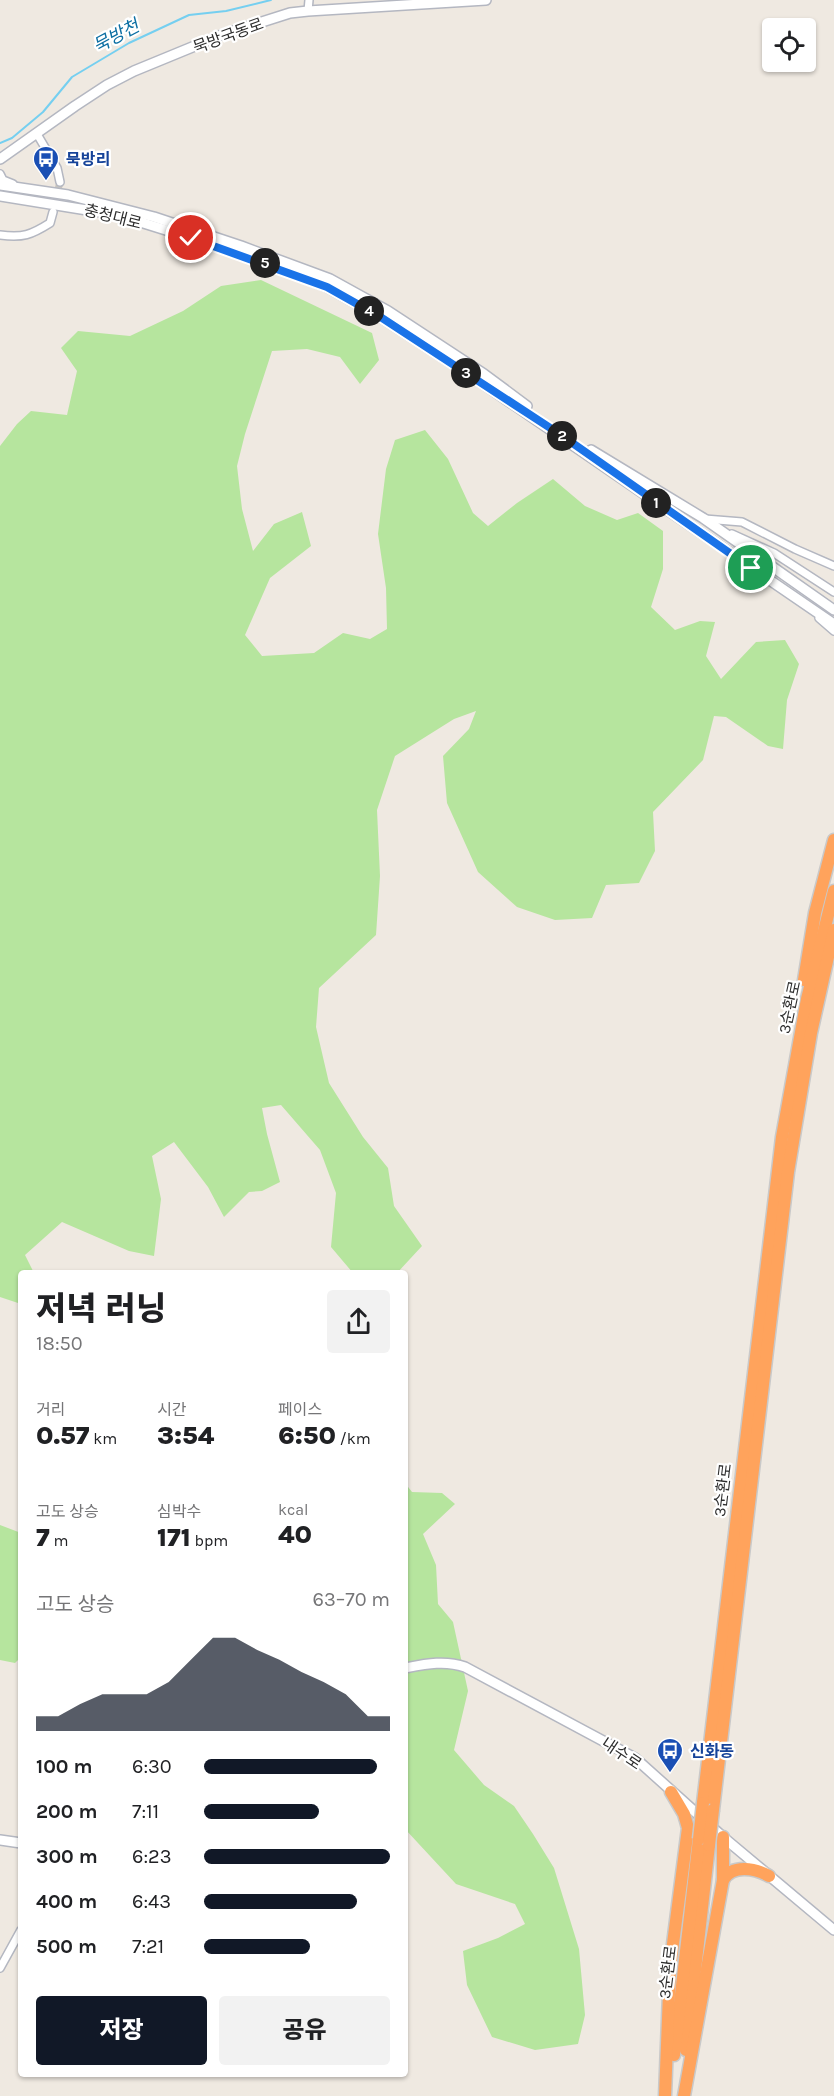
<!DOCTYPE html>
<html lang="ko">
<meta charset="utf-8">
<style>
body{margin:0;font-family:Karla,"Noto Sans KR",sans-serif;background:#f2f2f2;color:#202124;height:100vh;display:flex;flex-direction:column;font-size:22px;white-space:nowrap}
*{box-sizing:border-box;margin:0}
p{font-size:20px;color:#757577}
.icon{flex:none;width:33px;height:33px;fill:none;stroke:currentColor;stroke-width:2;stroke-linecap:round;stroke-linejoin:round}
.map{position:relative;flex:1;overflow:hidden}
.side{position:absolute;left:18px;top:1270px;width:390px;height:807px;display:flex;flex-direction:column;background:#fff;border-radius:6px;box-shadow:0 2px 4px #0004}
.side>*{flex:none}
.buttons{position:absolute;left:762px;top:18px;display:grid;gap:12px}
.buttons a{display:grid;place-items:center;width:54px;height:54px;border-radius:6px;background:#fff;box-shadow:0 2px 4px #0004;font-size:30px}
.pin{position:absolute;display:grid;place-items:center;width:51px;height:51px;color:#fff;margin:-26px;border:3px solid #fff;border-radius:50%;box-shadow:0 2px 6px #0007}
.km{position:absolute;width:30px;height:30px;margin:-15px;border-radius:50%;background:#222;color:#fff;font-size:16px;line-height:30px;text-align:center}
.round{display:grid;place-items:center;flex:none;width:63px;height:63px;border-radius:6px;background:#f2f2f2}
.headline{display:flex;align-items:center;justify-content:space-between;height:102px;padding:0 18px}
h1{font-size:33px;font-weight:800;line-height:45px}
.metrics{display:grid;grid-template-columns:repeat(3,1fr);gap:9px;height:102px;padding:6px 18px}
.metrics div{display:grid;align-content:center}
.metrics b{font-size:26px;font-weight:800}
.metrics small{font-size:16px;font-weight:400}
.metrics p{font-size:16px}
.chart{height:168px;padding:12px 18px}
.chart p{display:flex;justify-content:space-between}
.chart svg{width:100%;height:108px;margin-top:6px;fill:#111827;opacity:.7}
.cta{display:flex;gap:12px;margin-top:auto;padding:12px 18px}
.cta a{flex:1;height:69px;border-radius:6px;background:#111827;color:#fff;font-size:24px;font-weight:800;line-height:69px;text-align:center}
.cta a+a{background:#f2f2f2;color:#202124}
ul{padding:0 18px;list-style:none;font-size:20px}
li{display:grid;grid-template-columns:96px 72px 1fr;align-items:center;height:45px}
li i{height:15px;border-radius:8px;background:#111827}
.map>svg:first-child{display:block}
.green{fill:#b6e59e}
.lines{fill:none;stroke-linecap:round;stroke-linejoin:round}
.stream{stroke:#75cff0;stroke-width:2}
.street-tunnel{stroke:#c8c4bd;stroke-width:7;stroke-dasharray:7 3.5;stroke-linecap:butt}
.street-casing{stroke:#b4b7c1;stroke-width:10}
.secondary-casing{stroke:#b4b7c1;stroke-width:12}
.highway-casing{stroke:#c9c9c9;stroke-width:15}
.street{stroke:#fff;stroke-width:7}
.secondary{stroke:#fff;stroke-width:9}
.highway{stroke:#ffa35c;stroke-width:12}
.highway-bridge-casing{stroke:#c9c9c9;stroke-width:15;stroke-linecap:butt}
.highway-bridge{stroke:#ffa35c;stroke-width:12}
.route-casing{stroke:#fff;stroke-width:12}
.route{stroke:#1a73e8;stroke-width:8}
.labels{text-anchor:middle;stroke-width:4.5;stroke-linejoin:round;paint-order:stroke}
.street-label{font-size:16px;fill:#2e2e2e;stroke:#fff}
.transit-label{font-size:16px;font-weight:bold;fill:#164399;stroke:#fff;text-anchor:start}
.water-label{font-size:18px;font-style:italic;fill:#0d6fa3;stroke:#fff}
</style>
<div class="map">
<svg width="834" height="2096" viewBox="0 0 834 2096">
<rect width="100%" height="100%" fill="#efe9e1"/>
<g class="green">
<path d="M261,280L372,333L379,360L360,384L340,357L307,349L272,351L245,434L237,466L242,509L253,551L274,524L302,512L311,546L270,578L245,635L262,656L314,653L343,633L370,639L387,629L386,588L378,534L386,469L395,440L425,430L448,459L473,513L488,526L517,503L553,479L585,506L617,520L638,513L663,531V569L651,607L675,630L700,621L715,622L706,656L721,679L756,642L785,640L799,664L787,700L783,749L768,746L726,717L714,716L703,760L653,812L655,851L639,883L606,885L592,918L555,920L517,907L478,872L447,803L443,756L469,729L476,711L454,719L395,756L377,810L380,876L376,935L319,988L316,1027L329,1083L363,1137L388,1168L394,1206L422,1246L397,1273H353L331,1247L336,1193L320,1150L281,1105L262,1108L267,1134L280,1182L262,1191L249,1192L224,1217L208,1187L174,1142L152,1156L161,1199L154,1256L129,1251L62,1222L25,1255L34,1273L21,1274V1304L0,1297V446L17,424L31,411L67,415L77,371L61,348L78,331L130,336L183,311L221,286Z"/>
<path d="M405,1483L412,1492L442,1493L455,1504L423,1534L436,1565L438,1604L453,1622L468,1691L454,1750L484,1785L514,1806L533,1834L554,1868L579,1949L585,2015L578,2044L535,2050L492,2037L467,1985L463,1951L498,1938L525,1924L515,1904L456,1884L405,1829Z"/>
<path d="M0,1525L21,1533V1657L15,1663L0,1660Z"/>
</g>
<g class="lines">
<path class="stream" d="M0,143L12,138L43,112L72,77L129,43L189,15L226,11L271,0"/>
<path class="street-tunnel" d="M53,209L60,182"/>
<defs>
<g id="street">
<path d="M308,11L309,0"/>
<path d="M37,134L57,168L60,182"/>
<path d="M0,174L3,180L13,184"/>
<path d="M0,235C23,238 31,235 50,223L53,212"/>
<path d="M705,519L742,522L795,549L834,566"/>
<path d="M732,534L774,553L834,592"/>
<path d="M819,618L834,631"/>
<path d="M0,1968L21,1930"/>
</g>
<g id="secondary">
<path d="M0,159L75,106L107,85L134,71L224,34L290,13L308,11L486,0"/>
<path d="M0,185L68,195L154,217L241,246L330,279L388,311L484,374L527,406"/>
<path d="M0,196L118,215L236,252L327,287L382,318L479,381L834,624"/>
<path d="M591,450L703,518L834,610"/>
<path d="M405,1668C426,1664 445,1660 465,1667L635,1758L723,1837L834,1930"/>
<path d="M0,1840L21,1843"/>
</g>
<g id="highway">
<path d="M804,980L815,913L834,840"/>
<path d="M703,1803L782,1137L807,999L834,891"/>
<path d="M713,1810L788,1172L811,1033L834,930"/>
<path d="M723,1880C732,1864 755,1868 769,1876"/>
<path d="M686,2050L709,1845"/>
<path d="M674,2055L699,1839"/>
<path d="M665,2096L670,1967L688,1828L684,1814L671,1792"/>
<path d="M684,2096L723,1880V1837"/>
</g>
</defs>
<use href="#street" class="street-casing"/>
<use href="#secondary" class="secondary-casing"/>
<use href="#highway" class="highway-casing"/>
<use href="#street" class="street"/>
<use href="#secondary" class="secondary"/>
<use href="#highway" class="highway"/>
<defs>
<g id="highway-bridge">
<path d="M699,1839L703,1803"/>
<path d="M709,1845L713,1810"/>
</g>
</defs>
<use href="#highway-bridge" class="highway-bridge-casing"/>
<use href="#highway-bridge" class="highway-bridge"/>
</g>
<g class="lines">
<defs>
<path id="route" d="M191,238L327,287L382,318L561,435L751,568"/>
</defs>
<use href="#route" class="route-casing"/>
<use href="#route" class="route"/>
</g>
<defs>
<symbol id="bus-pin" viewBox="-11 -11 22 30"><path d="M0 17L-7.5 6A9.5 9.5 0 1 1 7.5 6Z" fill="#1a4fb4" stroke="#fff"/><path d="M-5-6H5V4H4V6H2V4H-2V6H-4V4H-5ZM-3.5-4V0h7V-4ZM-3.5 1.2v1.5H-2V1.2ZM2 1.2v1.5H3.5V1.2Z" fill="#fff"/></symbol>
</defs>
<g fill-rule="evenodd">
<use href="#bus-pin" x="31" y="144" width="30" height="40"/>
<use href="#bus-pin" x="655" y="1736" width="30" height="40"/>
</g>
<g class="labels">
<g class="street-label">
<text transform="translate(228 35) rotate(-20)" y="6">묵방국동로</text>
<text transform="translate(113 216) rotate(14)" y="6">충청대로</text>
<text transform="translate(789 1007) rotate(-78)" y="6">3순환로</text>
<text transform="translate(722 1490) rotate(-83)" y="6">3순환로</text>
<text transform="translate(622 1753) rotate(34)" y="6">내수로</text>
<text transform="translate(667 1972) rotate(-83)" y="6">3순환로</text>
</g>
<g class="transit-label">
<text x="66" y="165">묵방리</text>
<text x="690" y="1757">신화동</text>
</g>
<g class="water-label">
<text transform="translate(116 36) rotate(-28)" y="6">묵방천</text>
</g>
</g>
</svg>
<div class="buttons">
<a><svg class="icon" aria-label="locate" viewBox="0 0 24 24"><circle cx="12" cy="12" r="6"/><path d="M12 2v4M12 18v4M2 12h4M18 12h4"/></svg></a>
</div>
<div class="pin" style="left:751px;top:568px;background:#1e9e55"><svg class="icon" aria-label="arrive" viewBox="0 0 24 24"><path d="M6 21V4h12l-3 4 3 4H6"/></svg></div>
<div class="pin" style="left:191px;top:238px;background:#d93025"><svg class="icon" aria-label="check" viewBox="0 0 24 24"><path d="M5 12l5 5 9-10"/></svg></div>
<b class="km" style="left:656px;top:503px">1</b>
<b class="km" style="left:562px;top:436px">2</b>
<b class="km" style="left:466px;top:373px">3</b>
<b class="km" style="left:369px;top:311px">4</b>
<b class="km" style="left:265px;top:263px">5</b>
<section class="side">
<div class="headline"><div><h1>저녁 러닝</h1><p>18:50</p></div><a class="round"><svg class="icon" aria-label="share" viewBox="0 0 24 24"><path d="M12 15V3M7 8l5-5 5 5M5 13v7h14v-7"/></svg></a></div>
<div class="metrics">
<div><p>거리</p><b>0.57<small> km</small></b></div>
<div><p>시간</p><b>3:54</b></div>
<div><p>페이스</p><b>6:50<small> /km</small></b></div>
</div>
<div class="metrics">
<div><p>고도 상승</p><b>7<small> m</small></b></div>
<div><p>심박수</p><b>171<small> bpm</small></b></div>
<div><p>kcal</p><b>40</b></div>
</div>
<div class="chart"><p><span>고도 상승</span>63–70 m</p>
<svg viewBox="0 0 160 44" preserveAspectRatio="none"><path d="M0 44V38L10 38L20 33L30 29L40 29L50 29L60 24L70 15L80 6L90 6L100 11L110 15L120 20L130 24L140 29L150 38L160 38V44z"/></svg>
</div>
<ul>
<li><b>100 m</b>6:30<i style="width:93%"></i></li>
<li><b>200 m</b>7:11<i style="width:62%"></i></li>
<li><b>300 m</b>6:23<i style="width:100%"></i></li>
<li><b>400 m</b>6:43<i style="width:82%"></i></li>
<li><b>500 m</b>7:21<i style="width:57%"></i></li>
</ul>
<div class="cta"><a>저장</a><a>공유</a></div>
</section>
</div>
